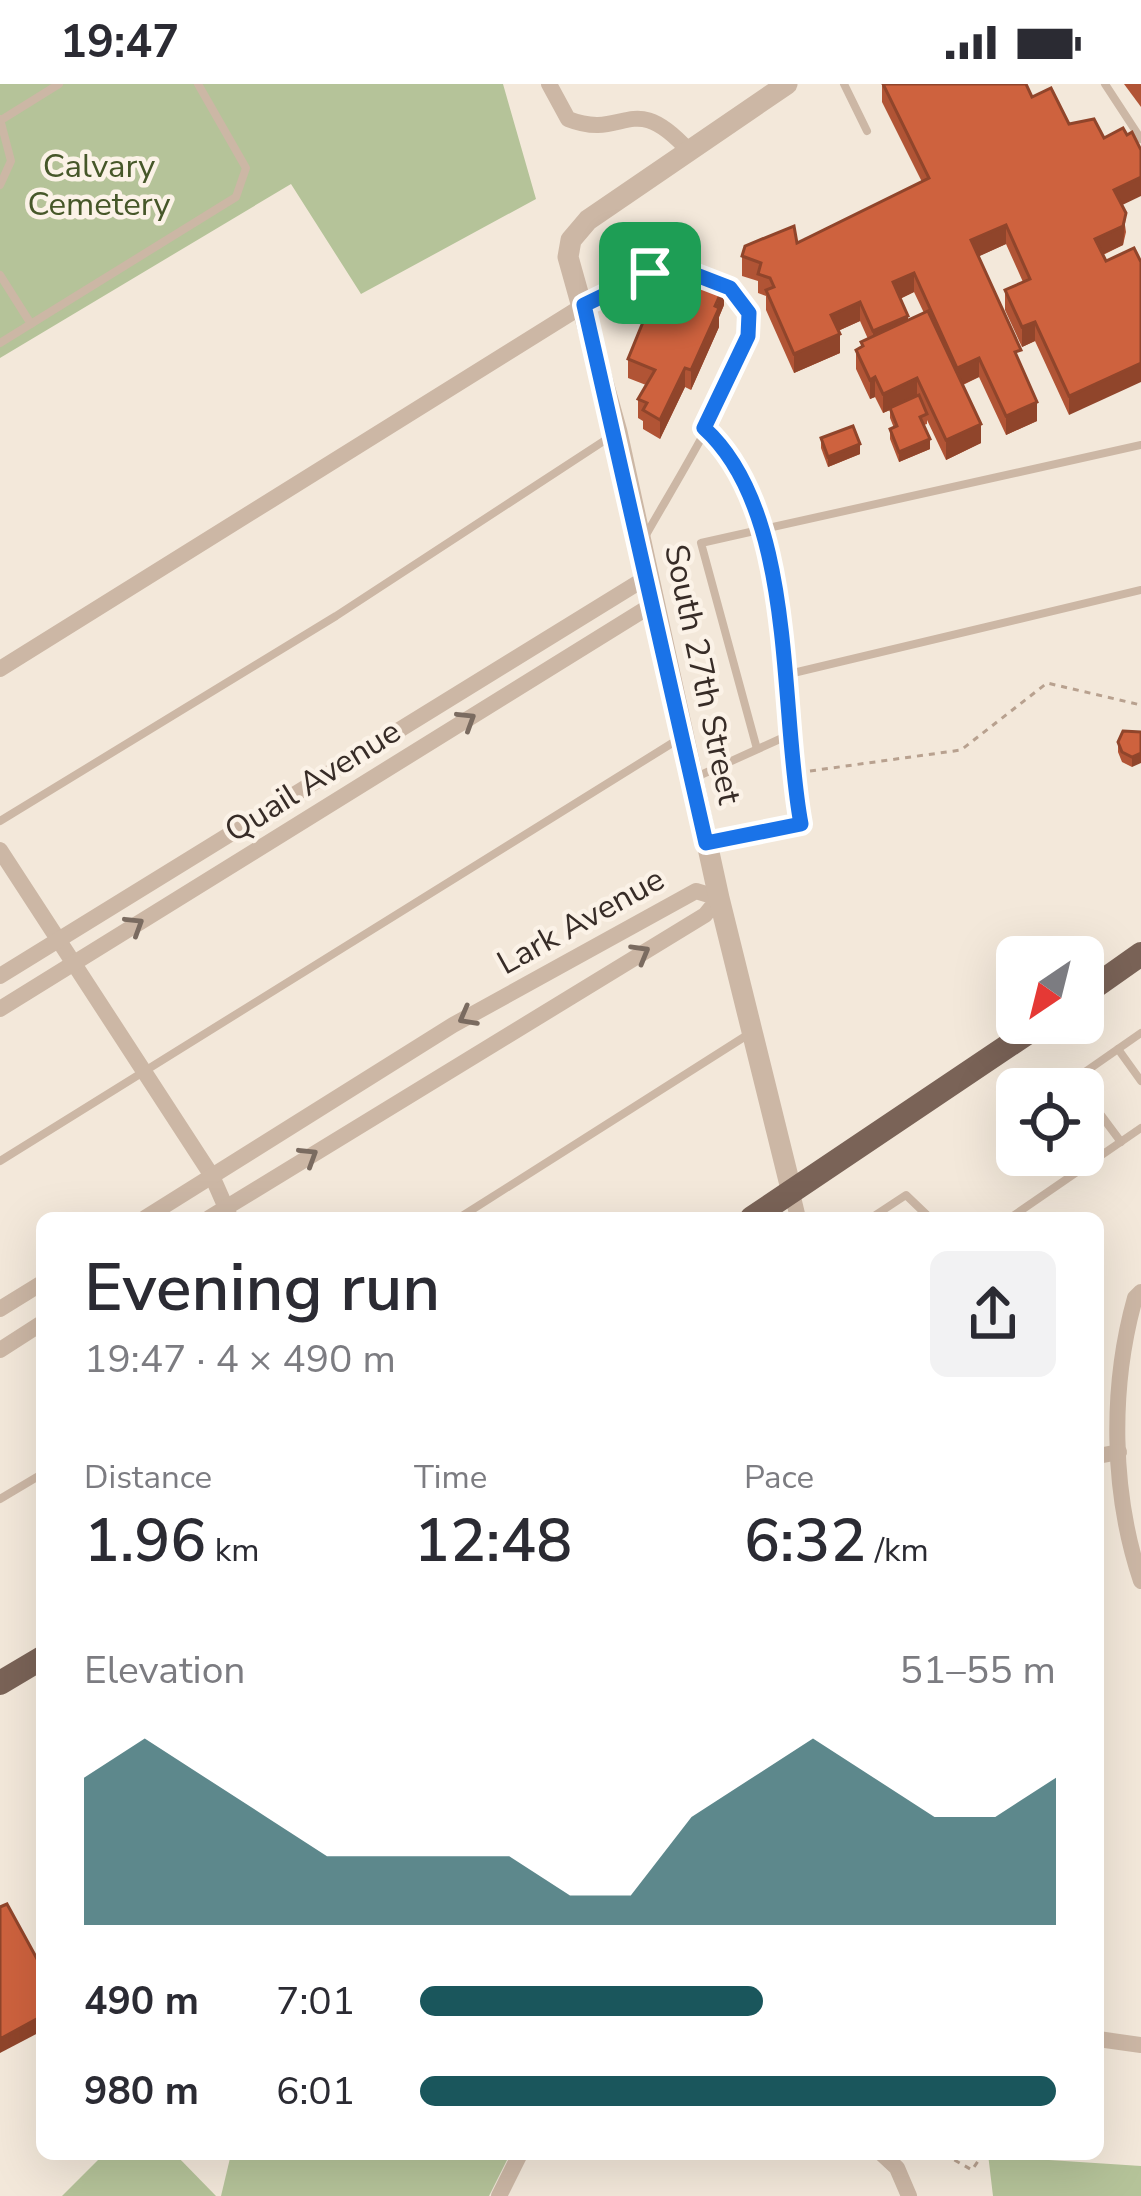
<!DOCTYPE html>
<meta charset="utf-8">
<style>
body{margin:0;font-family:"Nunito Sans",sans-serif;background:#f2f2f3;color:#2b2b33;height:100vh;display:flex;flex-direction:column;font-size:45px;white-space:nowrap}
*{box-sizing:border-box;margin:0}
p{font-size:39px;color:#7c7c81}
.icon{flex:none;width:66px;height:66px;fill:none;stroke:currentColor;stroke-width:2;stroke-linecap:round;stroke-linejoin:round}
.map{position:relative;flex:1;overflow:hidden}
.drawer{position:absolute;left:36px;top:1128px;width:1068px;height:948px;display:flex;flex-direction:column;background:#fff;border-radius:18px;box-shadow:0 12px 48px #0002}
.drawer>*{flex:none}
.needle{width:78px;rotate:215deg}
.controls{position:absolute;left:996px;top:852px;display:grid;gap:24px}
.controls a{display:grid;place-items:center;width:108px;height:108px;border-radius:18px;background:#fff;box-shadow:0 12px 48px #0002;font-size:60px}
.pin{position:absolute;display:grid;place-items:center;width:102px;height:102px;color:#fff;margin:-51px;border-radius:24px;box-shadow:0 6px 18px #0006}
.round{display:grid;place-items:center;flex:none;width:126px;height:126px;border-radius:18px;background:#f2f2f3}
.overview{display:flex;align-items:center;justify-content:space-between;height:204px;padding:0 48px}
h1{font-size:66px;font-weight:600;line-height:90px}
.figures{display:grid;grid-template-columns:repeat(3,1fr);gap:18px;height:204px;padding:12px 48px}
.figures div{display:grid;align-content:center}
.figures b{font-size:60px;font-weight:600}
.figures small{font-size:33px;font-weight:400}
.figures p{font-size:33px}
.chart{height:336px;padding:24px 48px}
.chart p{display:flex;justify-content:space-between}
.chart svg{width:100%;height:216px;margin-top:12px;fill:#1a565c;opacity:.7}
ul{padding:0 48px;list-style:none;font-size:39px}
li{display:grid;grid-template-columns:192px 144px 1fr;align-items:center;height:90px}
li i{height:30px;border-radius:15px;background:#1a565c}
.status{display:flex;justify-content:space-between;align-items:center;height:84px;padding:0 60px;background:#fff;direction:ltr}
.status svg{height:33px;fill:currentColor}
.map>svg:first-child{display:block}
.green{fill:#b5c399}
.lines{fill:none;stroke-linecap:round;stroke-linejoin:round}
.path{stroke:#b8a18f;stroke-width:3;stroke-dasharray:6 6;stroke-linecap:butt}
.service{stroke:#ccb7a5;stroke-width:8}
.minor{stroke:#ccb7a5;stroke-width:16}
.tertiary{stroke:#ccb7a5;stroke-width:21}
.primary{stroke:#7a6357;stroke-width:24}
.wall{fill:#b15435;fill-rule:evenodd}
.shaded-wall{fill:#90452b}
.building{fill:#ce623e;stroke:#90452b;stroke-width:3}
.oneway{stroke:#7a6b60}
.route-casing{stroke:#fff;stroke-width:24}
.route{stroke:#1a73e8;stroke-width:15}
.labels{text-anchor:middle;stroke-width:9;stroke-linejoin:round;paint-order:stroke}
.park-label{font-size:33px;fill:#465729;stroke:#fbf2e7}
.street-label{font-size:33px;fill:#372c27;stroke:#fbf2e7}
</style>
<div class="status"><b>19:47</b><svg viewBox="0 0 49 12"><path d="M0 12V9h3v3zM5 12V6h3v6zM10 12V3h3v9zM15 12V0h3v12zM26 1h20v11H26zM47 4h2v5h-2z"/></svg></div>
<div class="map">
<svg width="1141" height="2112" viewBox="0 0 1141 2112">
<rect width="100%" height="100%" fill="#f3e8da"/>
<g class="green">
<path d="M0,0H503L536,115L361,210L291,100L0,274Z"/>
<path d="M104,2070H175L216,2112H62Z"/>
<path d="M231,2070H510L489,2112H221Z"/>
<path d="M988,2070H1044L1049,2076L1141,2082V2112H993Z"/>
</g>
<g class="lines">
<g class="path">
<path d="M810,687L961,666L1047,599L1141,621"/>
<path d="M944,2070L972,2086L983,2070"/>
</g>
<g class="service">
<path d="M844,0L867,47"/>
<path d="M1105,0L1141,55"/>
<path d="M0,35L11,77L0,101"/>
<path d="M1,36L59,0"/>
<path d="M0,191L31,240"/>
<path d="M586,220C627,198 668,172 715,196C732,204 749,216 750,235C754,274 668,411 646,451"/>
<path d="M0,259L236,113L246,84L198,0"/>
<path d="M704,344C797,430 779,623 801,740L708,759"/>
<path d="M789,590L1141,506"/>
<path d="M757,665L701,459L1141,361"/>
<path d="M694,694L791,650"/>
<path d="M0,737L336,532L613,351"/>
<path d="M1118,965L1141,949"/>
<path d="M1082,1005L1085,988L1118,965L1141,997"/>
<path d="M1083,1007L1121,1058"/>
<path d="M0,1077L682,653"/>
<path d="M459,1134L752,948"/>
<path d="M871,1134L906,1111L930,1134"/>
<path d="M1010,1134L1141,1044"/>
<path d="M0,1415L42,1390"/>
</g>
<g class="minor">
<path d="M549,0L568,35C626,58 631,3 689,67"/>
<path d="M0,585L584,221"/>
<path d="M0,766L212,1092L230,1133"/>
<path d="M0,892L649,492"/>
<path d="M0,925L655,519"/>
<path d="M792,1109L798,1134"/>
<path d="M145,1134L453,941L696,807L719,814L705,831L209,1134"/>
<path d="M1141,1208L1135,1214C1110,1303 1111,1408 1141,1497"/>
<path d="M0,1225L42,1199"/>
<path d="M0,1266L42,1239"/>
<path d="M1098,1372L1119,1368"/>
<path d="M1098,1955L1141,1961"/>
<path d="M882,2070L897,2084L909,2112"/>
<path d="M499,2112L520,2070"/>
</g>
<path class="tertiary" d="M787,0L588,136L571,156L568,173L617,348L719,814L792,1109"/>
<g class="primary">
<path d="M1083,911L1141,870"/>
<path d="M752,1134L1042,939"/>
<path d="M0,1599L42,1574"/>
</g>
</g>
<g class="wall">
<path d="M882,0L1032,13L1069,40L1122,121L1126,148L1123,161L1103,171L1069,331L1035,257L1022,263L1005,226V206L1023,198L1006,160L979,172L1021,282L1037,337L1006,351L979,293L963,301L981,359L946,376L927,336V340L924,341L930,365L899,378L890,355V345L894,344L890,334V326L883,329L875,313L870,315L856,285V266L861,263V258L868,255L860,237L838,247L840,269L794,289L766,226V212L758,209V197L742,192V172L797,159L922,98L882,18ZM914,208L924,229L908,236L900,215Z"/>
<path d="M1124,0H1141V23Z"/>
<path d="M724,221L719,233V243L691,306L685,303L660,355L643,345V337L638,334V315L646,301L628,294V275Z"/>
<path d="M821,354L860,370L828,383L821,364Z"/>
<path d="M1141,648L1132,683L1122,678L1118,668V658Z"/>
</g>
<g class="shaded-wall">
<path d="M1141,93V112L1114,125V106Z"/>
<path d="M1126,129L1123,161L1095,174V155Z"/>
<path d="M1006,141V160L971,176V156Z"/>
<path d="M914,189V208L893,218V198Z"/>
<path d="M724,202V221L719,233V243L691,306V286Z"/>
<path d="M860,218V237L831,250V231Z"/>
<path d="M908,232V251L873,266V247Z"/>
<path d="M1035,238V257L1022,263V243Z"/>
<path d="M840,250V269L794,289V270Z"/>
<path d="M979,274V293L957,303V284Z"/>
<path d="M1141,279V298L1069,331V312Z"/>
<path d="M685,284V303L660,355V336Z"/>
<path d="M875,293V313L870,315V296Z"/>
<path d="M917,294V314L883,329V310Z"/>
<path d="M1037,318V337L1006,351V332Z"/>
<path d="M981,340V359L946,376V356Z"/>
<path d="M930,355V365L899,378V368Z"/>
<path d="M860,360V370L828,383V373Z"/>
<path d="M1141,669V679L1132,683V673Z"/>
<path d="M42,1932V1947L0,1969V1955Z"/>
</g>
<g class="building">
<path d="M883,0H1026L1032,13L1051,4L1069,40L1094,35L1104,54L1123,44L1127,51L1132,48L1141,66V93L1114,106L1126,129L1123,142L1095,155L1106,177L1134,164L1141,178V279L1069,312L1035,238L1022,243L1005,206L1030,195L1006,141L971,156L1021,266L1015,268L1037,318L1006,332L979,274L957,284L914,189L893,198L908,232L873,247L860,218L831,231L840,250L794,270L766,206L774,203L770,194L758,190L761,179L742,172L745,162L794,142L797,159L929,94Z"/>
<path d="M663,189L693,203L699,190L724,202L715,222L719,224L691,286L685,284L660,336L643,326L647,319L638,315L655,286L628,275Z"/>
<path d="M928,227L981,340L946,356L917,294L883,310L875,293L870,296L856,266L863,262L861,258Z"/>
<path d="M919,311L927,330L920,333L930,355L899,368L890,345L897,342L890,324Z"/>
<path d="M853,342L860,360L828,373L821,354Z"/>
<path d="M1123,647L1141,648V669L1132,673L1122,668L1118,658Z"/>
<path d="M7,1820L42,1884V1908L39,1909L42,1914V1932L0,1955V1823Z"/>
</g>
<defs><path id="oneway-chevron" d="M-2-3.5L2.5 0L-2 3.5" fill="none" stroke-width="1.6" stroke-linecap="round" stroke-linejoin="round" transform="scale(3)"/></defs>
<g class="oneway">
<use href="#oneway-chevron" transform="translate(467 636) rotate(-32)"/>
<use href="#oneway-chevron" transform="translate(135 841) rotate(-32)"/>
<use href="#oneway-chevron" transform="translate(641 869) rotate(-30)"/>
<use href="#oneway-chevron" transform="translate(467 933) rotate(151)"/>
<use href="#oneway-chevron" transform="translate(309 1072) rotate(-32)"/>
</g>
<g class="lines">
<defs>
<path id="route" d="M686,187L730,204L749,229L748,252L704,344C797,428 779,623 801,740L706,759L584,221L650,189Z"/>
</defs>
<use href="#route" class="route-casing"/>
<use href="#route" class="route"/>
</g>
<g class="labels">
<g class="park-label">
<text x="99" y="93">Calvary<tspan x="99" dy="38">Cemetery</tspan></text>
</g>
<g class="street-label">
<text transform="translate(704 590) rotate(78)" y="12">South 27th Street</text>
<text transform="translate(312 696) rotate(-32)" y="12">Quail Avenue</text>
<text transform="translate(580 836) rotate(-29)" y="12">Lark Avenue</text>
</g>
</g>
</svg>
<div class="controls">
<a><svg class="needle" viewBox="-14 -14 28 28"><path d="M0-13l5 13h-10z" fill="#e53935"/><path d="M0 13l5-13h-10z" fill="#7c7c81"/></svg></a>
<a><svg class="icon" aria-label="locate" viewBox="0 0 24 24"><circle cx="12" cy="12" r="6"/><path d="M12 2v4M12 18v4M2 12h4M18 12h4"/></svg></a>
</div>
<div class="pin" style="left:650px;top:189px;background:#1e9e55"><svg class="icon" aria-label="arrive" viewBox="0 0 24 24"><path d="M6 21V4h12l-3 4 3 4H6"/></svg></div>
<section class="drawer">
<div class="overview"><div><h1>Evening run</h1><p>19:47 · 4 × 490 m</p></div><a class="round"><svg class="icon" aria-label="share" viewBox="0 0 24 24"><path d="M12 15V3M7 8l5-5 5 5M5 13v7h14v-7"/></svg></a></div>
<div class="figures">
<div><p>Distance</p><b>1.96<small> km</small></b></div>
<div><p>Time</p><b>12:48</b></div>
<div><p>Pace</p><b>6:32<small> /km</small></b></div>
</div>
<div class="chart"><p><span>Elevation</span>51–55 m</p>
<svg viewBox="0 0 160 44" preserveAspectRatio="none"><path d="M0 44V14L10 6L20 14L30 22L40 30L50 30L60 30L70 30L80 38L90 38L100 22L110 14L120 6L130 14L140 22L150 22L160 14V44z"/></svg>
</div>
<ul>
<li><b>490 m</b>7:01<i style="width:54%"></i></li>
<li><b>980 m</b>6:01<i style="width:100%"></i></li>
</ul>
</section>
</div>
